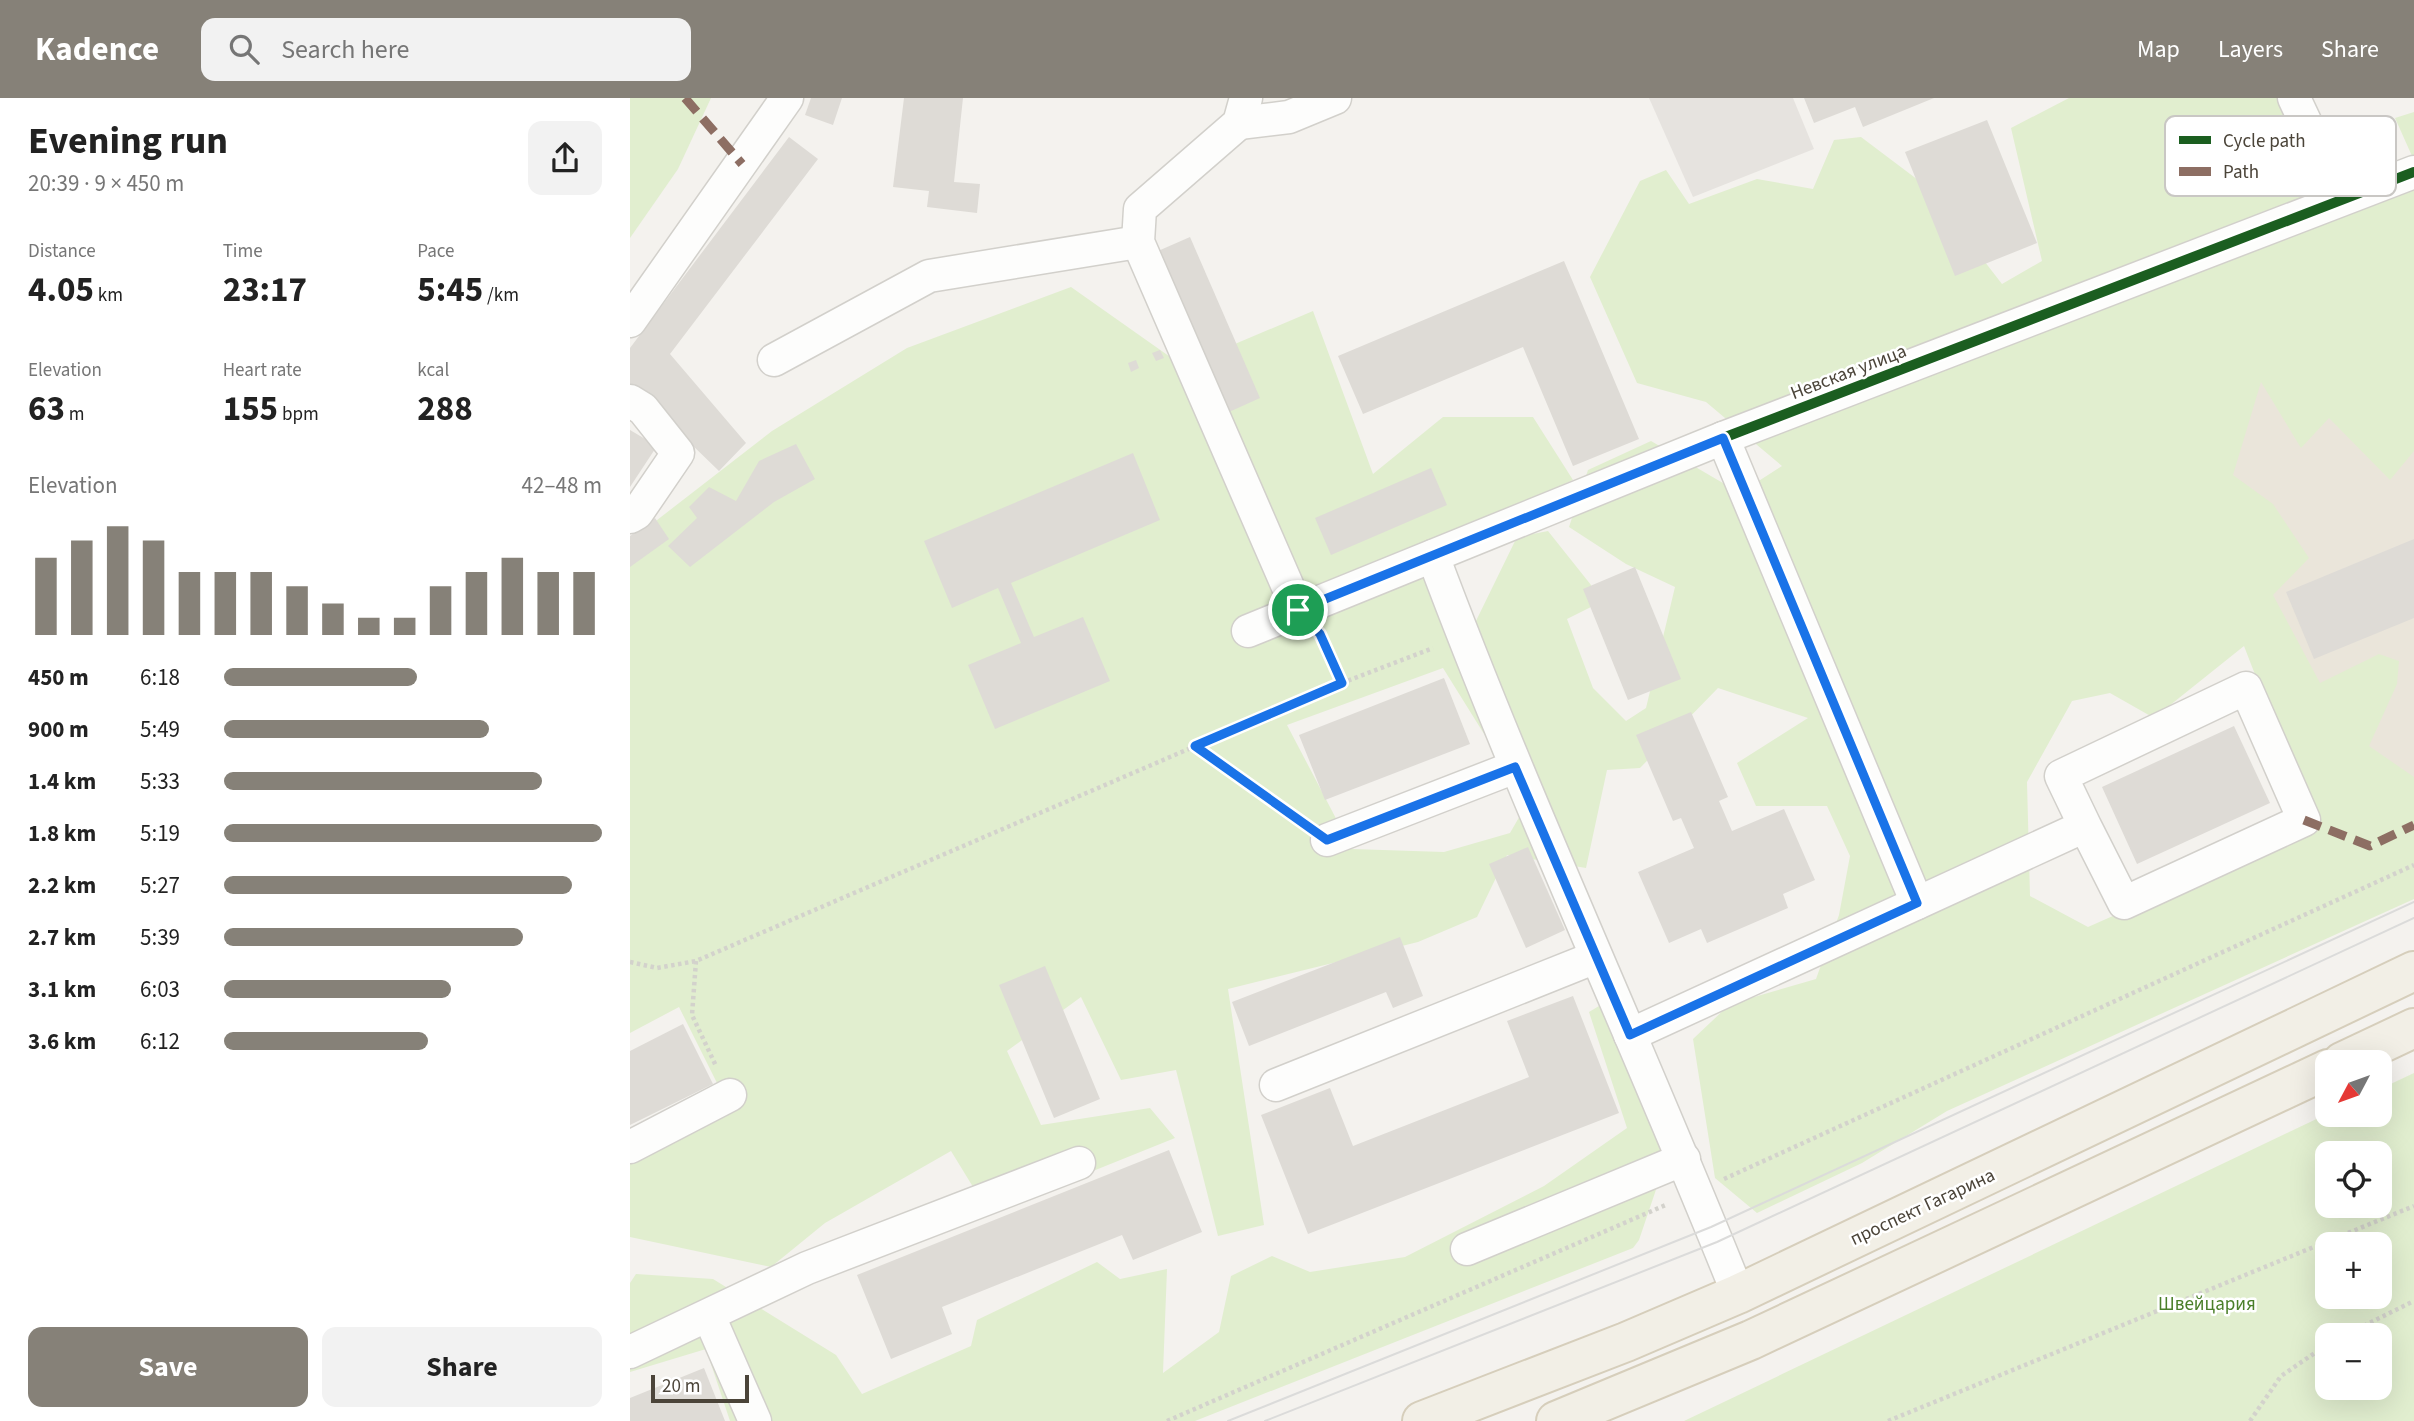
<!DOCTYPE html>
<meta charset="utf-8">
<style>
body{margin:0;font-family:"Source Sans 3",sans-serif;background:#f2f2f2;color:#222;height:100vh;display:flex;flex-direction:column;font-size:26px;white-space:nowrap}
*{box-sizing:border-box;margin:0}
p{font-size:23px;color:#767676}
.icon{flex:none;width:38px;height:38px;fill:none;stroke:currentColor;stroke-width:2;stroke-linecap:round;stroke-linejoin:round}
.map{position:relative;flex:1;overflow:hidden}
.sheet{display:flex;flex-direction:column;background:#fff;width:630px}
.sheet>*{flex:none}
.needle{width:46px;rotate:229deg}
.tools{position:absolute;left:1685px;top:952px;display:grid;gap:14px}
.tools a{display:grid;place-items:center;width:77px;height:77px;border-radius:14px;background:#fff;box-shadow:0 7px 28px #0002;font-size:35px}
.scale{position:absolute;left:21px;bottom:18px;width:98px;box-sizing:border-box;padding-left:7px;border:4px solid #4b4439;border-top:0;font-size:19px;line-height:24px;white-space:nowrap;color:#4b4439;-webkit-text-stroke:5px #fff;paint-order:stroke}
.pin{position:absolute;display:grid;place-items:center;width:60px;height:60px;color:#fff;margin:-30px;border:4px solid #fff;border-radius:50%;box-shadow:0 2px 7px #0007}
.round{display:grid;place-items:center;flex:none;width:74px;height:74px;border-radius:14px;background:#f2f2f2}
.head{display:flex;align-items:center;justify-content:space-between;height:119px;padding:0 28px}
h1{font-size:38px;font-weight:700;line-height:52px}
.figures{display:grid;grid-template-columns:repeat(3,1fr);gap:10px;height:119px;padding:7px 28px}
.figures div{display:grid;align-content:center}
.figures b{font-size:35px;font-weight:700}
.figures small{font-size:19px;font-weight:400}
.figures p{font-size:19px}
.chart{height:196px;padding:14px 28px}
.chart p{display:flex;justify-content:space-between}
.chart svg{width:100%;height:126px;margin-top:7px;stroke:#868178;stroke-width:6}
.cta{display:flex;gap:14px;margin-top:auto;padding:14px 28px}
.cta a{flex:1;height:80px;border-radius:14px;background:#868178;color:#fff;font-size:28px;font-weight:700;line-height:80px;text-align:center}
.cta a+a{background:#f2f2f2;color:#222}
ul{padding:0 28px;list-style:none;font-size:23px}
li{display:grid;grid-template-columns:112px 84px 1fr;align-items:center;height:52px}
li i{height:18px;border-radius:9px;background:#868178}
header{display:flex;align-items:center;gap:42px;box-sizing:border-box;height:98px;padding:0 35px;background:#868178;color:#fff}
header strong{font-size:33px}
nav{display:flex;gap:38px;margin-inline-start:auto;font-size:24px}
.search{width:490px;height:63px;background:#f2f2f2;display:flex;align-items:center;gap:18px;box-sizing:border-box;padding:0 24px;border-radius:14px;color:#767676;font-size:26px}
main{display:flex;flex:1;min-height:0}
.map>svg:first-child{display:block}
.education{fill:#eae5da}
.green{fill:#e1eecf;fill-rule:evenodd}
.parking{fill:#e6e3df}
.building{fill:#dedbd6}
.lines{fill:none;stroke-linecap:round;stroke-linejoin:round}
.minor-casing{stroke:#d2d0cb;stroke-width:35}
.major-casing{stroke:#d6cebb;stroke-width:42}
.path{stroke:#d3d2cc;stroke-width:4.5;stroke-dasharray:3.5 3.5;stroke-linecap:butt}
.minor{stroke:#fdfdfc;stroke-width:32}
.major{stroke:#f2efe6;stroke-width:38}
.tram{stroke:#dbdbda;stroke-width:2}
.quiet{stroke:#8d6e63;stroke-width:9;stroke-dasharray:18 9;stroke-linecap:butt}
.cycleway-casing{stroke:#fff;stroke-width:15}
.cycleway{stroke:#1b5e20;stroke-width:10}
.route-casing{stroke:#fff;stroke-width:14}
.route{stroke:#1a73e8;stroke-width:9}
.labels{text-anchor:middle;stroke-width:5;stroke-linejoin:round;paint-order:stroke}
.street-label{font-size:19px;fill:#4b4439;stroke:#fff}
.park-label{font-size:19px;fill:#4a7f2a;stroke:#fff}
.key{fill:#fff;stroke:#c9c7c4;stroke-width:2}
.key-label{font-size:19px;fill:#4b4439}
</style>
<header>
<strong>Kadence</strong>
<div class="search"><svg class="icon" aria-label="search" viewBox="0 0 24 24"><circle cx="10" cy="10" r="6"/><path d="M15 15l6 6"/></svg>Search here</div>
<nav><a>Map</a><a>Layers</a><a>Share</a></nav>
</header>
<main>
<section class="sheet">
<div class="head"><div><h1>Evening run</h1><p>20:39 · 9 × 450 m</p></div><a class="round"><svg class="icon" aria-label="share" viewBox="0 0 24 24"><path d="M12 15V3M7 8l5-5 5 5M5 13v7h14v-7"/></svg></a></div>
<div class="figures">
<div><p>Distance</p><b>4.05<small> km</small></b></div>
<div><p>Time</p><b>23:17</b></div>
<div><p>Pace</p><b>5:45<small> /km</small></b></div>
</div>
<div class="figures">
<div><p>Elevation</p><b>63<small> m</small></b></div>
<div><p>Heart rate</p><b>155<small> bpm</small></b></div>
<div><p>kcal</p><b>288</b></div>
</div>
<div class="chart"><p><span>Elevation</span>42–48 m</p>
<svg viewBox="0 0 160 44" preserveAspectRatio="none"><path d="M5 44V17M15 44V11M25 44V6M35 44V11M45 44V22M55 44V22M65 44V22M75 44V27M85 44V33M95 44V38M105 44V38M115 44V27M125 44V22M135 44V17M145 44V22M155 44V22"/></svg>
</div>
<ul>
<li><b>450 m</b>6:18<i style="width:51%"></i></li>
<li><b>900 m</b>5:49<i style="width:70%"></i></li>
<li><b>1.4 km</b>5:33<i style="width:84%"></i></li>
<li><b>1.8 km</b>5:19<i style="width:100%"></i></li>
<li><b>2.2 km</b>5:27<i style="width:92%"></i></li>
<li><b>2.7 km</b>5:39<i style="width:79%"></i></li>
<li><b>3.1 km</b>6:03<i style="width:60%"></i></li>
<li><b>3.6 km</b>6:12<i style="width:54%"></i></li>
</ul>
<div class="cta"><a>Save</a><a>Share</a></div>
</section>
<div class="map">
<svg width="1784" height="1323" viewBox="0 0 1784 1323">
<rect width="100%" height="100%" fill="#f4f2ee"/>
<path class="education" d="M1784,207V718L1737,741L1542,329Z"/>
<g class="green">
<path d="M0,0H81L48,71L0,140Z"/>
<path d="M1439,0H1649L1659,18L1761,66L1782,58L1765,20L1784,14V353L1760,382L1699,320L1671,350L1631,284L1603,377L1643,406L1679,460L1643,497L1690,585L1749,556L1769,563L1767,586L1739,648L1784,679V801L1317,1013L1232,1065L1127,1115L1085,1080L1063,941L1100,906L1186,881L1209,817L1220,758L1197,708H1126L1107,665L1178,620L1088,590L1010,670L977,672L956,770L877,757L847,819L788,844L598,891L634,1127L588,1138L546,972L491,982L451,899L377,953L411,1027L520,1010L545,1040L359,1115L321,1053L195,1125L141,1169L0,1139V1060L99,1009L49,909L0,935V443L142,333L277,250L441,189L553,268L683,213L743,376L813,319H903L943,382L807,445L869,660L813,570L657,627L722,751L814,754L880,735L906,690L844,527L887,439L918,433L961,487V509L937,521L963,590L996,623L1016,610L1045,489L996,466L939,429L958,372L1021,343L1110,395L1152,368L1076,304L1007,285L960,179L1010,83L1036,72L1059,106L1127,81L1183,91L1204,42L1231,39L1296,88L1372,186L1412,163L1381,30ZM1614,548L1684,729L1458,829L1400,798L1397,684L1442,603L1480,595L1524,620Z"/>
<path d="M974,905L1036,1062L1009,1142L1003,1150L565,1323H100L76,1251L0,1274V1185L6,1176L83,1181L206,1257L232,1296L341,1248L347,1222L467,1164L490,1181L537,1171L533,1275L589,1234L601,1178L642,1158L680,1174L775,1159L914,1088L997,1030L959,914Z"/>
<path d="M1784,975V1323H1054L1697,1016L1750,1017V991ZM1698,1055H1750V1108H1698ZM1750,1146V1199H1698V1146ZM1750,1237V1290H1698V1237Z"/>
</g>
<path class="parking" d="M1019,0H1163L1184,51L1063,99Z"/>
<g class="building">
<path d="M181,0H212L203,27L175,17Z"/>
<path d="M274,0H333L324,84L350,86L347,115L297,109L299,93L263,89Z"/>
<path d="M1174,0H1304L1233,29L1225,9L1184,25Z"/>
<path d="M1357,22L1407,145L1325,178L1275,54Z"/>
<path d="M159,39L188,61L40,256L116,345L89,373L0,287V250Z"/>
<path d="M560,139L630,300L599,314L528,153Z"/>
<path d="M934,163L1009,341L943,368L893,249L733,316L708,258Z"/>
<path d="M530,252L534,260L526,263L522,255Z"/>
<path d="M506,262L509,270L501,274L498,265Z"/>
<path d="M0,332L27,348L0,389Z"/>
<path d="M166,346L185,381L144,404L60,469L38,448L67,420L59,409L79,389L106,403L129,363Z"/>
<path d="M503,355L530,422L381,485L404,539L453,519L480,583L365,631L338,567L391,545L368,490L322,510L294,443Z"/>
<path d="M801,370L817,407L701,457L685,420Z"/>
<path d="M25,420L39,441L0,469V438Z"/>
<path d="M1784,441V520L1684,561L1656,494Z"/>
<path d="M1005,469L1051,581L998,602L953,491Z"/>
<path d="M814,580L840,646L695,702L669,637Z"/>
<path d="M1061,614L1098,699L1089,703L1102,733L1154,711L1185,782L1153,796L1158,810L1077,845L1071,831L1039,845L1008,774L1064,750L1051,720L1043,723L1006,637Z"/>
<path d="M1604,628L1640,705L1507,766L1472,689Z"/>
<path d="M898,749L935,832L896,850L859,766Z"/>
<path d="M770,839L793,898L763,910L756,894L619,948L602,904Z"/>
<path d="M415,868L470,1001L424,1020L369,887Z"/>
<path d="M943,898L989,1015L678,1136L631,1017L700,990L723,1048L899,979L877,923Z"/>
<path d="M53,926L83,986L0,1027V953Z"/>
<path d="M539,1052L572,1134L503,1162L492,1137L312,1209L322,1236L261,1261L227,1177Z"/>
<path d="M74,1270L95,1323H0V1300Z"/>
</g>
<g class="lines">
<defs>
<g id="minor">
<path d="M616,0L609,25L510,111L508,144L668,512"/>
<path d="M1664,0L1711,100"/>
<path d="M609,25L659,19L705,0"/>
<path d="M0,223L157,0"/>
<path d="M144,262L299,178L508,144"/>
<path d="M0,303L13,311L48,355L7,415L0,419"/>
<path d="M1093,340L1287,805"/>
<path d="M803,458C896,707 1009,948 1108,1196"/>
<path d="M618,533L1093,340L1784,74"/>
<path d="M697,742L885,669"/>
<path d="M1000,937L1455,728L1494,805L1674,722L1616,590L1431,678L1455,728"/>
<path d="M646,987L966,859"/>
<path d="M0,1049L100,997"/>
<path d="M837,1151L1054,1061"/>
<path d="M79,1218L125,1323"/>
<path d="M0,1254L177,1170L449,1065"/>
</g>
<g id="major">
<path d="M1712,964L1784,930"/>
<path d="M792,1323L996,1244L1108,1196L1784,873"/>
<path d="M926,1323L1121,1242L1698,971"/>
</g>
</defs>
<use href="#minor" class="minor-casing"/>
<use href="#major" class="major-casing"/>
<g class="path">
<path d="M690,536L712,585"/>
<path d="M565,648L673,725"/>
<path d="M66,863L62,917L86,968"/>
<path d="M0,864L27,870L66,863L712,585L803,550"/>
<path d="M1094,1081L1784,767"/>
<path d="M1715,1237L1784,1203"/>
<path d="M537,1323L1038,1106"/>
<path d="M1258,1323L1784,1108"/>
<path d="M1620,1323L1651,1278L1698,1246"/>
</g>
<use href="#minor" class="minor"/>
<use href="#major" class="major"/>
<g class="tram">
<path d="M598,1323L1081,1129L1784,804"/>
<path d="M635,1323L1087,1144L1784,820"/>
</g>
<g class="quiet">
<path d="M55,0L112,66"/>
<path d="M1674,722L1740,748L1784,727"/>
</g>
<defs>
<path id="cycleway" d="M668,512L1093,340L1784,74"/>
</defs>
<use href="#cycleway" class="cycleway-casing"/>
<use href="#cycleway" class="cycleway"/>
</g>
<g class="lines">
<defs>
<path id="route" d="M1093,340L1287,805L1000,937L885,669L697,742L565,648L712,585L690,536L668,512Z"/>
</defs>
<use href="#route" class="route-casing"/>
<use href="#route" class="route"/>
</g>
<g class="labels">
<g class="street-label">
<text transform="translate(1218 273) rotate(-21)" y="7">Невская улица</text>
<text transform="translate(1292 1108) rotate(-25)" y="7">проспект Гагарина</text>
</g>
<g class="park-label">
<text x="1577" y="1212">Швейцария</text>
</g>
</g>
<rect x="1535" y="18" width="231" height="80" rx="10" class="key"/>
<rect x="1549" y="38" width="32" height="8" fill="#1b5e20"/>
<rect x="1549" y="69" width="32" height="9" fill="#8d6e63"/>
<g class="key-label">
<text x="1593" y="49">Cycle path</text>
<text x="1593" y="80">Path</text>
</g>
</svg>
<div class="tools">
<a><svg class="needle" viewBox="-14 -14 28 28"><path d="M0-13l5 13h-10z" fill="#e53935"/><path d="M0 13l5-13h-10z" fill="#767676"/></svg></a>
<a><svg class="icon" aria-label="locate" viewBox="0 0 24 24"><circle cx="12" cy="12" r="6"/><path d="M12 2v4M12 18v4M2 12h4M18 12h4"/></svg></a>
<a>+</a>
<a>−</a>
</div>
<div class="scale">20 m</div>
<div class="pin" style="left:668px;top:512px;background:#1e9e55"><svg class="icon" aria-label="arrive" viewBox="0 0 24 24"><path d="M6 21V4h12l-3 4 3 4H6"/></svg></div>
</div>
</main>
